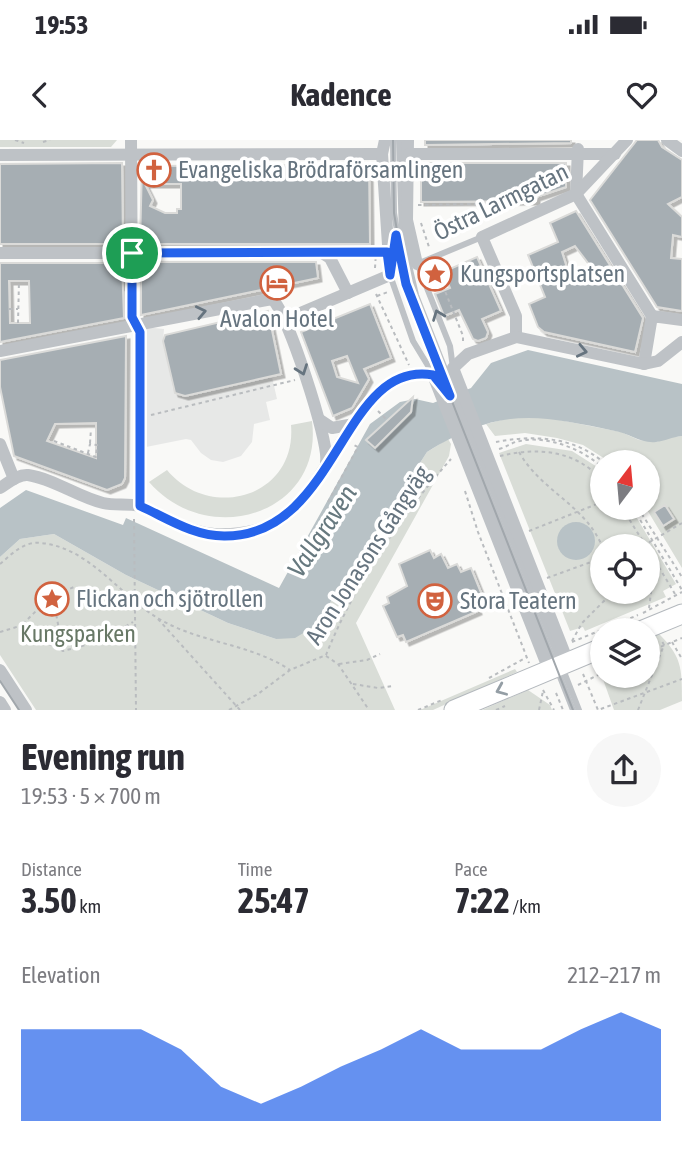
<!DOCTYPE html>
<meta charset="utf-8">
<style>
body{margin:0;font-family:"Asap Condensed",sans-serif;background:#f7f7f7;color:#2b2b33;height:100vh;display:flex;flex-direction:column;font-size:26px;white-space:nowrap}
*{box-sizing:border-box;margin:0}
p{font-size:23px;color:#7c7c81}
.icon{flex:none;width:38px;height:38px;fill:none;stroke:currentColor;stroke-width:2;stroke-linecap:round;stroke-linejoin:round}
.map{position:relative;height:570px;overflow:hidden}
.panel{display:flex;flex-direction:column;background:#fff;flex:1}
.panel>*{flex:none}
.needle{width:46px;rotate:16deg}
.fabs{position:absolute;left:590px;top:310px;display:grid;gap:14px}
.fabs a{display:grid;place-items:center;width:70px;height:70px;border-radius:50%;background:#fff;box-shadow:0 2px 5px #0004;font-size:35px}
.pin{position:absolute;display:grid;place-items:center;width:60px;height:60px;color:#fff;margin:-30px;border:4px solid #fff;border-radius:50%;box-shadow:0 2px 7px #0007}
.round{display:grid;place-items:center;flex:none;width:74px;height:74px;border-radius:37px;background:#f7f7f7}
.summary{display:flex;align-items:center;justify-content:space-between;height:119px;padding:0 21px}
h1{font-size:38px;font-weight:700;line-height:52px}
.metrics{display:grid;grid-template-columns:repeat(3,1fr);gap:10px;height:119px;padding:7px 21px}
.metrics div{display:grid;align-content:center}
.metrics b{font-size:35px;font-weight:700}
.metrics small{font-size:19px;font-weight:400}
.metrics p{font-size:19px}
.chart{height:196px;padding:14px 21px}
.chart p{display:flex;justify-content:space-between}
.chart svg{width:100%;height:126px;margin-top:7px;fill:#2563eb;opacity:.7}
.status{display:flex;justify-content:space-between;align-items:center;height:49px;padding:0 35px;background:#fff;direction:ltr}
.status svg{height:19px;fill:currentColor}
header{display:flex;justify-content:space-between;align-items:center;height:91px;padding:0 21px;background:#fff;font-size:32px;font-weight:700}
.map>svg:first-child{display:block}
.built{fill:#e7e8e7}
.green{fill:#d9ddd7;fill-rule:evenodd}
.water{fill:#b8c2c6}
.building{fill:#a6aeb3;stroke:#dbdbd9;stroke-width:2;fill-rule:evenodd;filter:url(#shadow)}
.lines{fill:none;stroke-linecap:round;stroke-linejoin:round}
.secondary-casing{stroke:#b3b8bd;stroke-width:21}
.path{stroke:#b9bcbf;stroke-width:2;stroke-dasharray:3.5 3.5;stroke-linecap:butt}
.lane{stroke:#bec2c6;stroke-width:6}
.street{stroke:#bec2c6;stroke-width:12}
.secondary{stroke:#fff;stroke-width:19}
.tram{stroke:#a1a7ac;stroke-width:2}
.oneway{stroke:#66747f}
.oneway2{stroke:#949ea5}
.route-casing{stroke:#fff;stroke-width:14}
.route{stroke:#2563eb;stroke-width:9}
.labels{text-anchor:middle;stroke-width:7;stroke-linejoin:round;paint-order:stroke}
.poi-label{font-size:24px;fill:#66747f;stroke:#fff;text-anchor:start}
.street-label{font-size:24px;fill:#66747f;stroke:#fff}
.park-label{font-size:24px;fill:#687866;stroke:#fff}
.water-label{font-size:26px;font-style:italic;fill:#67797f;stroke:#fff}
</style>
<div class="status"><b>19:53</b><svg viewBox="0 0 49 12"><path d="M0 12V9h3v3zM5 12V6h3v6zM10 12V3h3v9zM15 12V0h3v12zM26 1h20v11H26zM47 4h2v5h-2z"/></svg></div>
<header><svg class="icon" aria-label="back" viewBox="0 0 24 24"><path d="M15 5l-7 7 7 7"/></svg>Kadence<svg class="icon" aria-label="heart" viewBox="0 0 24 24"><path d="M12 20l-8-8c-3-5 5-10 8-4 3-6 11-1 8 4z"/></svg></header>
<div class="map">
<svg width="682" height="570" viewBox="0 0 682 570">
<defs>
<filter id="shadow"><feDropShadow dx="3.5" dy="3.5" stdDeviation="0" flood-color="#0004"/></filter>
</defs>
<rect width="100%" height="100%" fill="#f9f9f7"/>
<path class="built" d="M134,186L164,189L163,201L173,249L179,254L272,237L277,259L266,262L270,280L254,284L252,302L241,316L223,322L211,320L201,313L191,300L186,299L141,308Z"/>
<g class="green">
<path d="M0,0H117L111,7H0Z"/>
<path d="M539,276L621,292L639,300L657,302L665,298L682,296V428L646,368L648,322H610L583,305L557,298L525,293L495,296L486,284L513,277Z"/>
<path d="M312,281C324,374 208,410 149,342L167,330C210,382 297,357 291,285Z"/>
<path d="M448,299L451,304L449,316L356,483L395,570H36L0,515V417L20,399L54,394L126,435L228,483L276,499L315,486L427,312Z"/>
<path d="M526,304L572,311L602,330V368H631L676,444L663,451L666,457L585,491L583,487L570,491L499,313ZM602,406H648V452H602Z"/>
<path d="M656,491C682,516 682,527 682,561L660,570H614L595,517L602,514V536H648V494Z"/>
<path d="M515,529L517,532L433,570H420Z"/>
<path d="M528,550L550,565L552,570H482Z"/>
</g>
<g class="water">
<path d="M528,210L682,244V296C672,297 665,301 656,302C642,304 628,293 615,291C536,274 500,267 427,312L315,486L295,498L276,499L228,483L126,435L54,394L20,399L0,417V368L26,350L123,385L126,378L279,448L370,284L400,262L415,259L433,263L471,248L491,223Z"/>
<circle cx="576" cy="401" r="19"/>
</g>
<g class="building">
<path d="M425,0H571V3L425,5Z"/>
<path d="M637,0H658L662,7L682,20V57L668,64L682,77V97L673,95L671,118L682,119V171L657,167L590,60Z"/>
<path d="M122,23L123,104H0V24Z"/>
<path d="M421,23H566V47L536,57V61L421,62Z"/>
<path d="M369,25L370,104H140L142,26ZM145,44H181V69H177V73H165L150,66L153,60Z"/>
<path d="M576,71L643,178L635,212L544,192L538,187L529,164L545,157L528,115L558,102L550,83ZM575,106L594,131L572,144L562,112Z"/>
<path d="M477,117L501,171L482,179L488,192L486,198L478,201L473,199L459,170L444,176L435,154L450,148L443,132Z"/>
<path d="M316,122L318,138L141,175V122Z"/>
<path d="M0,123H122L124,178L0,202ZM9,141H29L30,183H10Z"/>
<path d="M370,164L391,218L364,229L369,239L352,268L333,276L301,192ZM347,216L358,243L337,237L332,221Z"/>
<path d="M268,171L281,234L185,256L175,253L163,201L165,195Z"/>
<path d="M126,196L125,338L122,344L107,350L14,316L0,247V220ZM96,283V318L47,301L55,284Z"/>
<path d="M413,257L411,272L375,308L366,300Z"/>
<path d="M665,365L674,379L663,386L654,372Z"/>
<path d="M430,410L434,418L441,414L448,428L457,424L461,432L471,428L484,460L475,464L478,471L406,502L403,495L397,497L383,466L389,463L387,457L407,446L399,424Z"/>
</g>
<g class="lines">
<defs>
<g id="secondary">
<path d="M643,490L682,474"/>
<path d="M454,570L602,508"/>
</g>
</defs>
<use href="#secondary" class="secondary-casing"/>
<g class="path">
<path d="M15,0L24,3"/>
<path d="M43,2L50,0"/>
<path d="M418,65L524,63"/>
<path d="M421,83L429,107"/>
<path d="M341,113L374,112"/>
<path d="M435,126L463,196V203"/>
<path d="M375,128L376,112"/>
<path d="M376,154L409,225"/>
<path d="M377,156L388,152"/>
<path d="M9,169H18"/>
<path d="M18,183L19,141"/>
<path d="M378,271L387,280"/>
<path d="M151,275L295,240"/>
<path d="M54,301L96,317L97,305L90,304L88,313"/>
<path d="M496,302C532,295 573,296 603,322"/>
<path d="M90,303L91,289"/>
<path d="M499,309C507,307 512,302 520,301C547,295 582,309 602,327"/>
<path d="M519,312C540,350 585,365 602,406"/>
<path d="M500,316C538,307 575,310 602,340"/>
<path d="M465,351L478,392L529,523"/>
<path d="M328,362L358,307L352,304"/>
<path d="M622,368L646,406"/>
<path d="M633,368L682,450"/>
<path d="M638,368L682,437"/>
<path d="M134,379L136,570"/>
<path d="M529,391L602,362"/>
<path d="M643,406L682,383"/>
<path d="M648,409L675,454"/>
<path d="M0,424C13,413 24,401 41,403C88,407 119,454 156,477C197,503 250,503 290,530"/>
<path d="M547,438L602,418"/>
<path d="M45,463L51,467H58L60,453"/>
<path d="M55,468L63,511"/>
<path d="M649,468L655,422"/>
<path d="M643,473L682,452"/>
<path d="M158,479L240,570"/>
<path d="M23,484L45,462L49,453H60L74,447L88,449L107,458L114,456L118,448"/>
<path d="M0,492L23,485L35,497L63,511L101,501L133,482"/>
<path d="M572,501L582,483L613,452"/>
<path d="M572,502L638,475"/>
<path d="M672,502L682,519"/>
<path d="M648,512L682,498"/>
<path d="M326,516L338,524L369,570"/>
<path d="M339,524L367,520L380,514"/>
<path d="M583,534L598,570L682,539"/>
<path d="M489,538L527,517"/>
<path d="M353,544L378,548L393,546"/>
<path d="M578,545L602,533"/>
<path d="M543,550L554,570"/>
<path d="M556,553L563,570"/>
<path d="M229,570L258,554L290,530L326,515C354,445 401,375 451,319"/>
<path d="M418,570L442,560"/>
<path d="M496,570L505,566"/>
<path d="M539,570L543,551"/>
<path d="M638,570L664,505L661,499"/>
</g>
<g class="lane">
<path d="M393,0L394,73L406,144L573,570"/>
<path d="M399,0L402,95L416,155L579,570"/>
<path d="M417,123L450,206L453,228"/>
<path d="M417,124L482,97"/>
<path d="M390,135L413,201L433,234"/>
</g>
<g class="street">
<path d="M131,0L132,177L140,192V366"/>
<path d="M408,0L407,80L417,124"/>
<path d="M667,0L682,11"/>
<path d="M578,9L576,54L652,176"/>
<path d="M409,14H615"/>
<path d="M0,15L382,14"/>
<path d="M0,113H322L330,118L348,153"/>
<path d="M284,180L390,135L382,14L385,0"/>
<path d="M516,197V176L482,97L576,54L627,0"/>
<path d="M0,211L272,159C286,169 330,302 326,322"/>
<path d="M644,224L652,176L682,180"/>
<path d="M320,280L332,288L354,284"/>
<path d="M0,304L14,339"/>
<path d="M0,348C8,343 18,334 28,335C54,339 78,357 103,363C115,366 128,363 140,366C152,370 163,377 174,382C201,396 227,397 256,390C335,369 350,220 433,235L549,530"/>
<path d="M568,522L453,228L468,214L516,197L644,224L658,221L682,202"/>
<path d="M0,530L26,570"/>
<path d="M0,562L5,570"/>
</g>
<use href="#secondary" class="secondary"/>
<g class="tram">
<path d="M393,0L394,73L406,144L573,570"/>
<path d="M0,541L19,570"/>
</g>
</g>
<defs><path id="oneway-chevron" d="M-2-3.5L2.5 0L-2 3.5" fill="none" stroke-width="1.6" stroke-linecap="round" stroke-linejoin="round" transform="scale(1.75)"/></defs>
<g class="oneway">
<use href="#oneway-chevron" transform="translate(201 172) rotate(-12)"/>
<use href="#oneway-chevron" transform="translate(438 175) rotate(-111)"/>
<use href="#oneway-chevron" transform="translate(582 211) rotate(12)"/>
<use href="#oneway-chevron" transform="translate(302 230) rotate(70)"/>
</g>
<use class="oneway2" href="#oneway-chevron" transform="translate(501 550) rotate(157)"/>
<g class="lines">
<defs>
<path id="route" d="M396,95L406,144L450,256L433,235C341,219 339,397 224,396C193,396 167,378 140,366V192L132,177V113L387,112L390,135Z"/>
</defs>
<use href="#route" class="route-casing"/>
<use href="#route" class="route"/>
</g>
<defs>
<symbol id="church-ring" viewBox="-11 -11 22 22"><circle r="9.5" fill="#fff" stroke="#d1623f" stroke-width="1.5"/><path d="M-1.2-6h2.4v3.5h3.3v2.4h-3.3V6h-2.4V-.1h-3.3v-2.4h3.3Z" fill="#d1623f"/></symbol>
<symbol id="sight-ring" viewBox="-11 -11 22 22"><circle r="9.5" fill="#fff" stroke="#d1623f" stroke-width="1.5"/><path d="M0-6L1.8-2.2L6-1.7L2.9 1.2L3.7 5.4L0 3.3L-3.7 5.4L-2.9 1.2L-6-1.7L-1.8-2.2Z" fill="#d1623f"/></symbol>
<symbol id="hotel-ring" viewBox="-11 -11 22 22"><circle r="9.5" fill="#fff" stroke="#d1623f" stroke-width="1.5"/><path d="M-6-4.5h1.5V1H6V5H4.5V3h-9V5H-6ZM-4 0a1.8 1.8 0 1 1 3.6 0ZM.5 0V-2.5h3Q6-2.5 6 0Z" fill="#d1623f"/></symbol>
<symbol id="theatre-ring" viewBox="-11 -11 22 22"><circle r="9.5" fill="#fff" stroke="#d1623f" stroke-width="1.5"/><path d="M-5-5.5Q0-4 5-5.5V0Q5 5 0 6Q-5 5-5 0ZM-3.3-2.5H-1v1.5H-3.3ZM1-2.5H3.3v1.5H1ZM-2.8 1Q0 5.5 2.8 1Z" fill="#d1623f"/></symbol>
</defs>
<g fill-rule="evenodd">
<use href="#church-ring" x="135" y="11" width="38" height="38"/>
<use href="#sight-ring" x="416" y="115" width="38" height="38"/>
<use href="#hotel-ring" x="258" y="124" width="38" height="38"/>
<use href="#sight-ring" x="33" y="440" width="38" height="38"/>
<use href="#theatre-ring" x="416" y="442" width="38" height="38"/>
</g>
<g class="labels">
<g class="poi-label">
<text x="178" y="38">Evangeliska Brödraförsamlingen</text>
<text x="460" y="142">Kungsportsplatsen</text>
<text x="277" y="187" text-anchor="middle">Avalon Hotel</text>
<text x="76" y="467">Flickan och sjötrollen</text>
<text x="460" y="469">Stora Teatern</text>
</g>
<g class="street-label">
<text transform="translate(501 62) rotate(-26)" y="8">Östra Larmgatan</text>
<text transform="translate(368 415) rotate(-57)" y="8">Aron Jonasons Gångväg</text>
</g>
<g class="park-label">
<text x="78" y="502">Kungsparken</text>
</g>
<g class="water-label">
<text transform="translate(322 391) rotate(-57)" y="9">Vallgraven</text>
</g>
</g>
</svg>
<div class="fabs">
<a><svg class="needle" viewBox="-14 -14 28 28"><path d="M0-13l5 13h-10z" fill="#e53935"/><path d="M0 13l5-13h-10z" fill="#7c7c81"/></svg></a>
<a><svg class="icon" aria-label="locate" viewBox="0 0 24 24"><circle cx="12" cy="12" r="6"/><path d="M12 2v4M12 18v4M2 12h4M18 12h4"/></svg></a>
<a><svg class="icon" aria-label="layers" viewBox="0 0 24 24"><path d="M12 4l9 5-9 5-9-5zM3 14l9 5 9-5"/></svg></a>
</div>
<div class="pin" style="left:132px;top:113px;background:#1e9e55"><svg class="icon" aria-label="arrive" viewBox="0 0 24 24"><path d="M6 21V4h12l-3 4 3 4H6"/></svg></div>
</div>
<section class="panel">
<div class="summary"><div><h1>Evening run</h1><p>19:53 · 5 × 700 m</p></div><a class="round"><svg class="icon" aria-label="share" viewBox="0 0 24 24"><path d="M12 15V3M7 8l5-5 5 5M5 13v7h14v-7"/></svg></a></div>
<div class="metrics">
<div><p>Distance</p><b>3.50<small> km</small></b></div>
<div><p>Time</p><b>25:47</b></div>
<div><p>Pace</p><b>7:22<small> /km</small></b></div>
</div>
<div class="chart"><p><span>Elevation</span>212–217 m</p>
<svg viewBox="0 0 160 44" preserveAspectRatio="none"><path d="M0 44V12L10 12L20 12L30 12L40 19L50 32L60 38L70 32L80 25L90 19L100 12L110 19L120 19L130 19L140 12L150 6L160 12V44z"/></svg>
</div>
</section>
